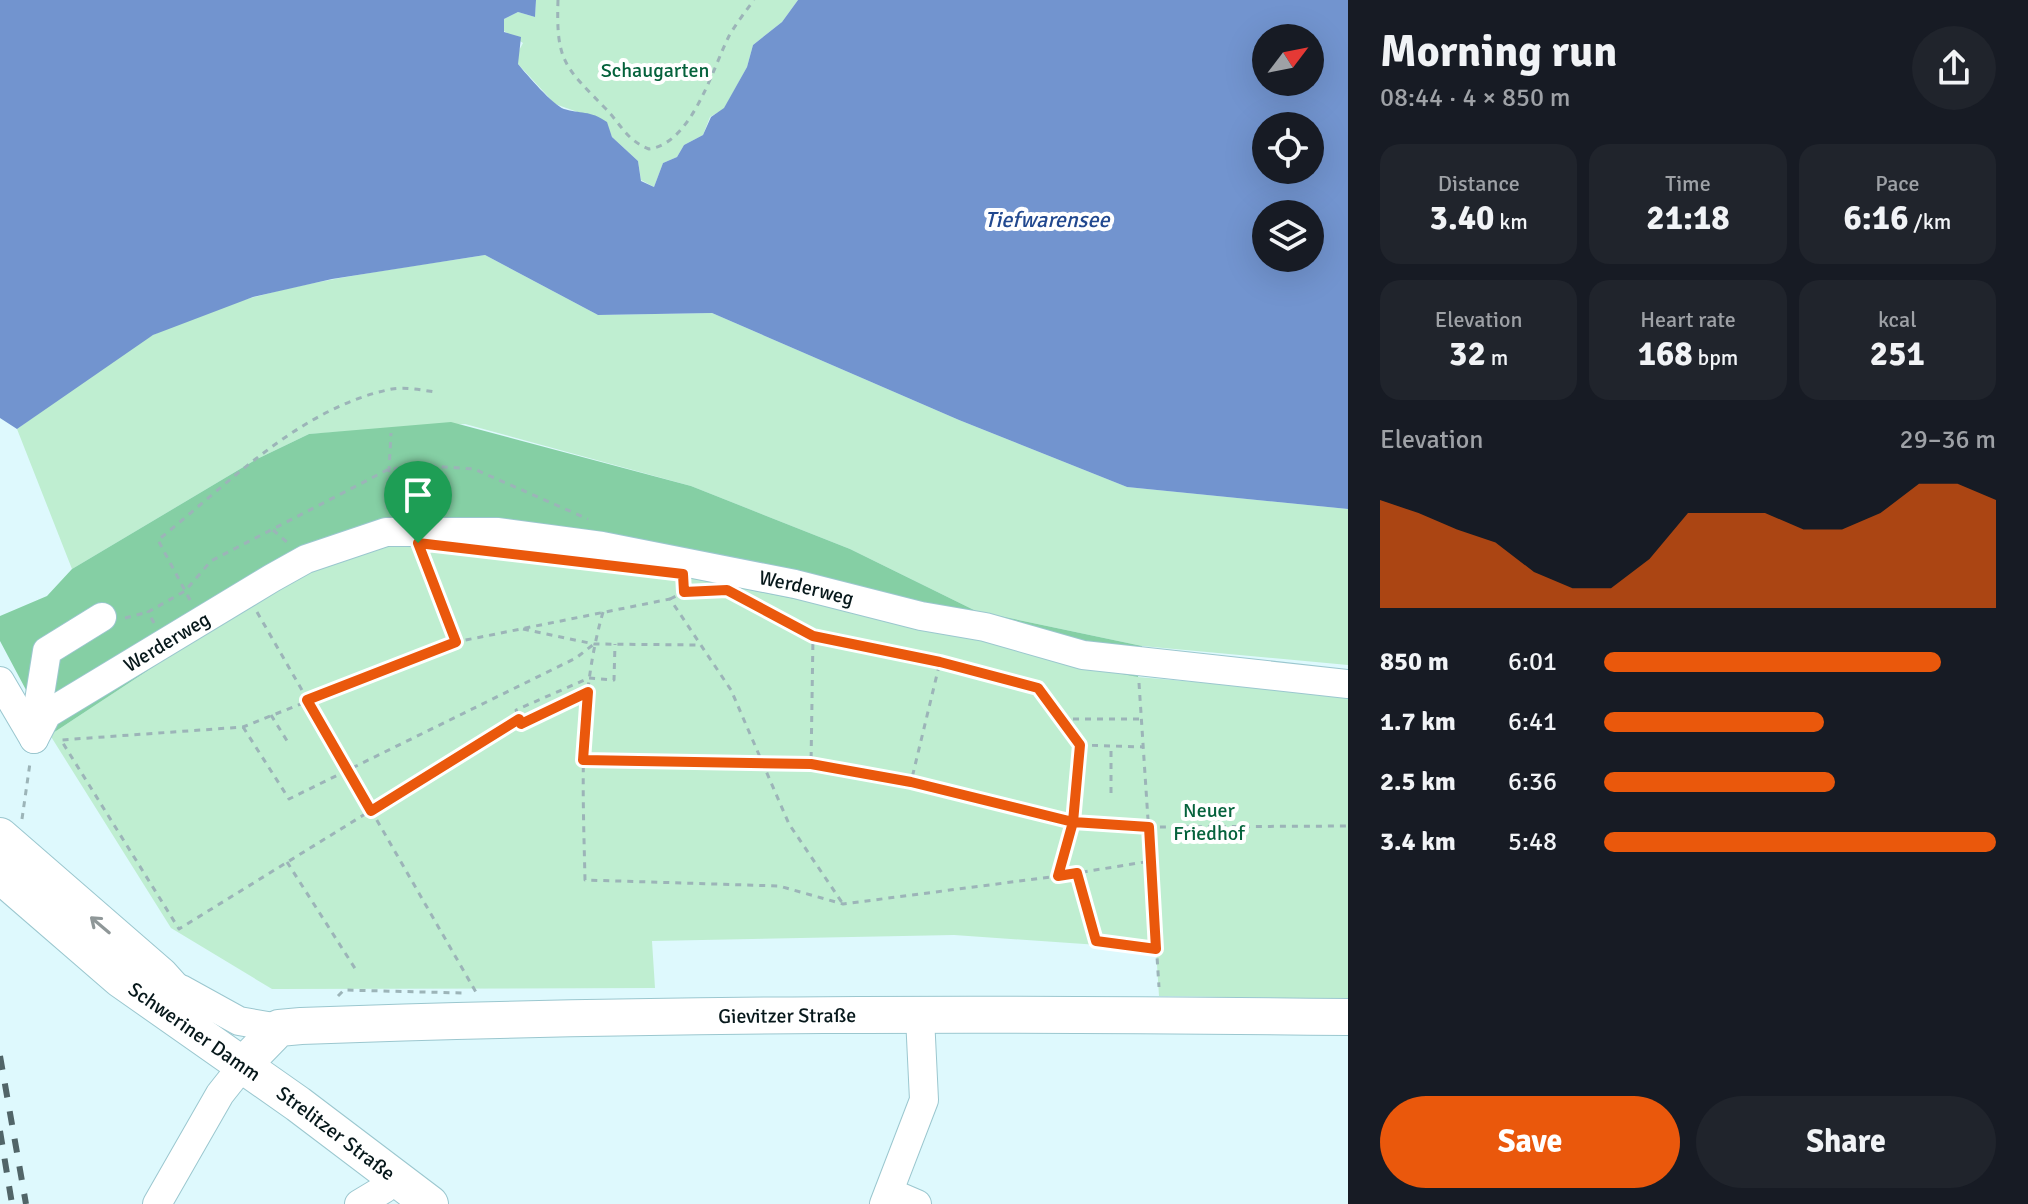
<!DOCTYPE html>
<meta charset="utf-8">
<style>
body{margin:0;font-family:Signika,sans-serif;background:#20242c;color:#f1f3f6;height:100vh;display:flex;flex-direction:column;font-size:30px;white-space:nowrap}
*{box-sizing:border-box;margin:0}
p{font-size:26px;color:#9ea1a6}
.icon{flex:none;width:44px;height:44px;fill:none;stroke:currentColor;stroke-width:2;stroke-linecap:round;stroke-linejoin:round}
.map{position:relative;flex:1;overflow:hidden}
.drawer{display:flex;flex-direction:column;background:#171b24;width:680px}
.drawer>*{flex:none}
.needle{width:52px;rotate:58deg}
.buttons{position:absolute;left:1252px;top:24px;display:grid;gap:16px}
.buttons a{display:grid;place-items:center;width:72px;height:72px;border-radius:50%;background:#171b24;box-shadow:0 8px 32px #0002;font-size:40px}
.pin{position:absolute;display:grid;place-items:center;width:68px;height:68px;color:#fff;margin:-82px -34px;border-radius:50% 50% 50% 0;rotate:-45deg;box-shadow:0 0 8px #0007}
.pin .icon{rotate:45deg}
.round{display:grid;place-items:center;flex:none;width:84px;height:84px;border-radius:42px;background:#20242c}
.overview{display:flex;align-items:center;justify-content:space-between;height:136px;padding:0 32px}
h1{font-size:44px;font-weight:700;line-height:60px}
.metrics{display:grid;grid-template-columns:repeat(3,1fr);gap:12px;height:136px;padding:8px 32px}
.metrics div{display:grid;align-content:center;border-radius:20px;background:#20242c;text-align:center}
.metrics b{font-size:34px;font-weight:700}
.metrics small{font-size:22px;font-weight:400}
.metrics p{font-size:22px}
.chart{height:224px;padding:16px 32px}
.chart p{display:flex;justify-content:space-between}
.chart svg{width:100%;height:144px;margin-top:8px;fill:#ea580c;opacity:.7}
.button{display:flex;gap:16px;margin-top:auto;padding:16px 32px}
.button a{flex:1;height:92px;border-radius:48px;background:#ea580c;color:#fff;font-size:32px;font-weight:700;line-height:92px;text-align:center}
.button a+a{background:#20242c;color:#f1f3f6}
ul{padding:0 32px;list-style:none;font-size:26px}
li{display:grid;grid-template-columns:128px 96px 1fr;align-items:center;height:60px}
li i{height:20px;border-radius:10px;background:#ea580c}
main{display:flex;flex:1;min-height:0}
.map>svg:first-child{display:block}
.green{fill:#bfeed1}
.forest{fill:#85cfa4}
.water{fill:#7294cf;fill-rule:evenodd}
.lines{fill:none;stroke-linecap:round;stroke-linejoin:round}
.minor-casing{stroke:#9bc7cf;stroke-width:30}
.major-casing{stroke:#9bc7cf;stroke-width:38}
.path{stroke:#9cb4b8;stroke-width:3;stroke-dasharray:6 6;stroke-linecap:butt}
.minor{stroke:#fff;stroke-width:28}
.major{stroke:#fff;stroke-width:36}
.rail{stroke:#516568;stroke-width:6;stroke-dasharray:14 14;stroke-linecap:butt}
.oneway{stroke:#8f9798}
.route-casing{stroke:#fff;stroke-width:16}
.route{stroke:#ea580c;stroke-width:10}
.labels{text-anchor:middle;stroke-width:8;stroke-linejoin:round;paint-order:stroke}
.park-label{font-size:20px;fill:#05623c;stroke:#fff}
.street-label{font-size:20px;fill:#07181b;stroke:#fff}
.water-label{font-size:22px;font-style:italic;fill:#21488f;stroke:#fff}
</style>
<main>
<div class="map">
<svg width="1348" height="1204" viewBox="0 0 1348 1204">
<rect width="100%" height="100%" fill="#def9fd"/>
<g class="green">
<path d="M536,0H798L782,22L753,45L747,67L724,109L710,117L703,135L684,145L677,157L663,163L654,187L641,180L638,161L612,137L606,122L555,104L518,64L516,56L523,43L504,31V19L518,12L535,17Z"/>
<path d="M485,255L598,315L712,313L959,420L1127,487L1348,509V665L1142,646L976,611L850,549L691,486L465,424L309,434L257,459L72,569L17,429C58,401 110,357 153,335C255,284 374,273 485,255Z"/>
<path d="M389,539L541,548L1037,648L1138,677L1348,695V999L1159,996L1156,949L954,935L652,941L655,988L272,989L171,928L50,735L305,567Z"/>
</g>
<path class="forest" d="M451,422L691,486L850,549L976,611L1142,646L1138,677L1096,669L1037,648L541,548L389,539L305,567L50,735L0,641V616L47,596L72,569L257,459L309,434Z"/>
<path class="water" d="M0,0H536L535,17L518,12L504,19V32L521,37L518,64C527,75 553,105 564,109C580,114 590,110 607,122L612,137L638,161L641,181L654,187L663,163L677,157L684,145L703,135L711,117L724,108L747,67L753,45L782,22L798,0H1348V509L1127,487L959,420L712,313L598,315L485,255L332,279L253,297L153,335L17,429L0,418ZM1266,38H1310V82H1266ZM1266,126H1310V170H1266ZM1266,214H1310V258H1266Z"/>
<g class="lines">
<defs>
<g id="minor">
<path d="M0,681L34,739"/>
<path d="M34,732L47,651L102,617"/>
<path id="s1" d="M34,739L47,714L272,578L306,559L386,532H497L602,546L795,584L921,616L985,627L1083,655L1348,684"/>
<path d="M181,989L239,1021L279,1028"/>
<path d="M889,1192L917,1204"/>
<path d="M157,1204L220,1094L243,1065"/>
<path d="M359,1204L384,1189L394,1178"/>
<path d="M884,1204L924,1100L920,1017"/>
</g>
<g id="major">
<path d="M0,836L160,975L196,1015"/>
<path id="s2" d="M0,875L120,979L298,1104L430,1204"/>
<path id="s3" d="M243,1065L279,1028L301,1026C649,1013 999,1013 1348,1017"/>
</g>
</defs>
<use href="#minor" class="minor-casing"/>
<use href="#major" class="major-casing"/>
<g class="path">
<path d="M558,0C556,61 564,66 605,108C621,124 626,140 649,149C692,143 712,70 729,36C736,24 745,12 754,0"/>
<path d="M387,508L391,433"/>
<path d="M273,530L288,543"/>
<path d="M423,555L456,642"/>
<path d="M670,599L684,592L701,591"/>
<path d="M190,600L158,540C228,484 301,407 392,389C405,387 422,390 435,392"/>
<path d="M746,600L813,636L811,764"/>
<path d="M257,612L477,994"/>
<path d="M603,612C578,699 583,790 585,880L779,886L843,904L1058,876L1073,822L1080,745L1038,688L940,662"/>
<path d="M125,618L148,612"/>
<path d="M154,623L148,612L185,591L211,561L389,469L431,466L474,469L588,519"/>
<path d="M523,629L594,644L701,645"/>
<path d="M1139,683L1159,987"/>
<path d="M587,692L521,724L516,710L589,678L614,680L615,644"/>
<path d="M271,715L289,744"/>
<path d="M519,719L179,929L61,740L243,727L456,642L670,599L731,690L789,824L843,904"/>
<path d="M1061,719H1141"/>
<path d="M243,727L289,799L576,658L594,644"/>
<path d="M1080,745L1144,747"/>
<path d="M583,760L811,764L911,782L940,662L813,636"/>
<path d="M913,782L1073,822L1149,827L1348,826"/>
<path d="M1111,793V746"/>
<path d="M22,819L30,763"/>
<path d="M287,862L356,970"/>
<path d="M1077,873L1096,941L1156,949"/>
<path d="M1058,876L1151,861"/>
<path d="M338,996L344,990L464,993"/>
</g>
<use href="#minor" class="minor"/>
<use href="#major" class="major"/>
<g class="rail">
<path d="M0,1056L26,1204"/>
<path d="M0,1131L12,1204"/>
</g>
</g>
<defs><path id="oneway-shaft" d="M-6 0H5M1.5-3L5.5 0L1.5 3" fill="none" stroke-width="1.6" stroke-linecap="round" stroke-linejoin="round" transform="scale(2)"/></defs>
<use class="oneway" href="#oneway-shaft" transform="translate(100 925) rotate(-140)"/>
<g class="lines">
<defs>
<path id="route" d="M418,543L456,642L307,700L371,811L519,719L521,724L588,692L583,760L811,764L911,782L1073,822L1149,827L1156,949L1096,941L1077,873L1058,876L1073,822L1080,745L1038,688L940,662L813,636L727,590L684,592L683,574L418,543"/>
</defs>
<use href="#route" class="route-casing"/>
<use href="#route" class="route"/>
</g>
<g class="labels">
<g class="park-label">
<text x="655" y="77">Schaugarten</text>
<text x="1209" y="817">Neuer<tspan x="1209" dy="23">Friedhof</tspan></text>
</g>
<g class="street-label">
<text dy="7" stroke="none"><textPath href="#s1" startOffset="840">Werderweg</textPath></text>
<text dy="7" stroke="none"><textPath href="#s1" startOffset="168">Werderweg</textPath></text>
<text dy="7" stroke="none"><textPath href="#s2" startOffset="250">Schweriner Damm</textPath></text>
<text dy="7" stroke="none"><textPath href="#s3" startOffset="560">Gievitzer Straße</textPath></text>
<text dy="7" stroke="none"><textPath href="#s2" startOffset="424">Strelitzer Straße</textPath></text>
</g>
<g class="water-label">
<text x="1047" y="227">Tiefwarensee</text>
</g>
</g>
</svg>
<div class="buttons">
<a><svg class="needle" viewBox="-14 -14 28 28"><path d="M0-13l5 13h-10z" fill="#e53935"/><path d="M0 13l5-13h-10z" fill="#9ea1a6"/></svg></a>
<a><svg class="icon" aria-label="locate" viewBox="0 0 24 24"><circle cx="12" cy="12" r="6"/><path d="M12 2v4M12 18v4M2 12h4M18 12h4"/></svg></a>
<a><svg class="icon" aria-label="layers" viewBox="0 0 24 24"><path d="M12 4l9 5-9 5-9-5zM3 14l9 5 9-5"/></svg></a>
</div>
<div class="pin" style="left:418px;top:543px;background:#1e9e55"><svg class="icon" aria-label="arrive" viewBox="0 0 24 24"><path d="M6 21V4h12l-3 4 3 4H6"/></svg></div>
</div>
<section class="drawer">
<div class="overview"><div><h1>Morning run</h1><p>08:44 · 4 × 850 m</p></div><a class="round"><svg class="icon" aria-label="share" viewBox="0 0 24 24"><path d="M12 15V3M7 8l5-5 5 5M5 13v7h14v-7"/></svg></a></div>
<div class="metrics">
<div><p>Distance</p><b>3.40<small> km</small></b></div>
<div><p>Time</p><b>21:18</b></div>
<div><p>Pace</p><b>6:16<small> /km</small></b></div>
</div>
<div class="metrics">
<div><p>Elevation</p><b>32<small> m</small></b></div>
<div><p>Heart rate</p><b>168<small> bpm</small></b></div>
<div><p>kcal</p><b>251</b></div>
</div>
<div class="chart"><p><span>Elevation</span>29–36 m</p>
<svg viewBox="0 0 160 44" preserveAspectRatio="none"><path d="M0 44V11L10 15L20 20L30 24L40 33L50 38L60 38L70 29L80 15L90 15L100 15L110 20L120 20L130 15L140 6L150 6L160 11V44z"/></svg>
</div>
<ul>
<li><b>850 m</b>6:01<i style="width:86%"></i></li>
<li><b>1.7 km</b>6:41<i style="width:56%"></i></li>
<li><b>2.5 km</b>6:36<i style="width:59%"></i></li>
<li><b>3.4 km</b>5:48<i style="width:100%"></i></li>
</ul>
<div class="button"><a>Save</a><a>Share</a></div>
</section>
</main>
